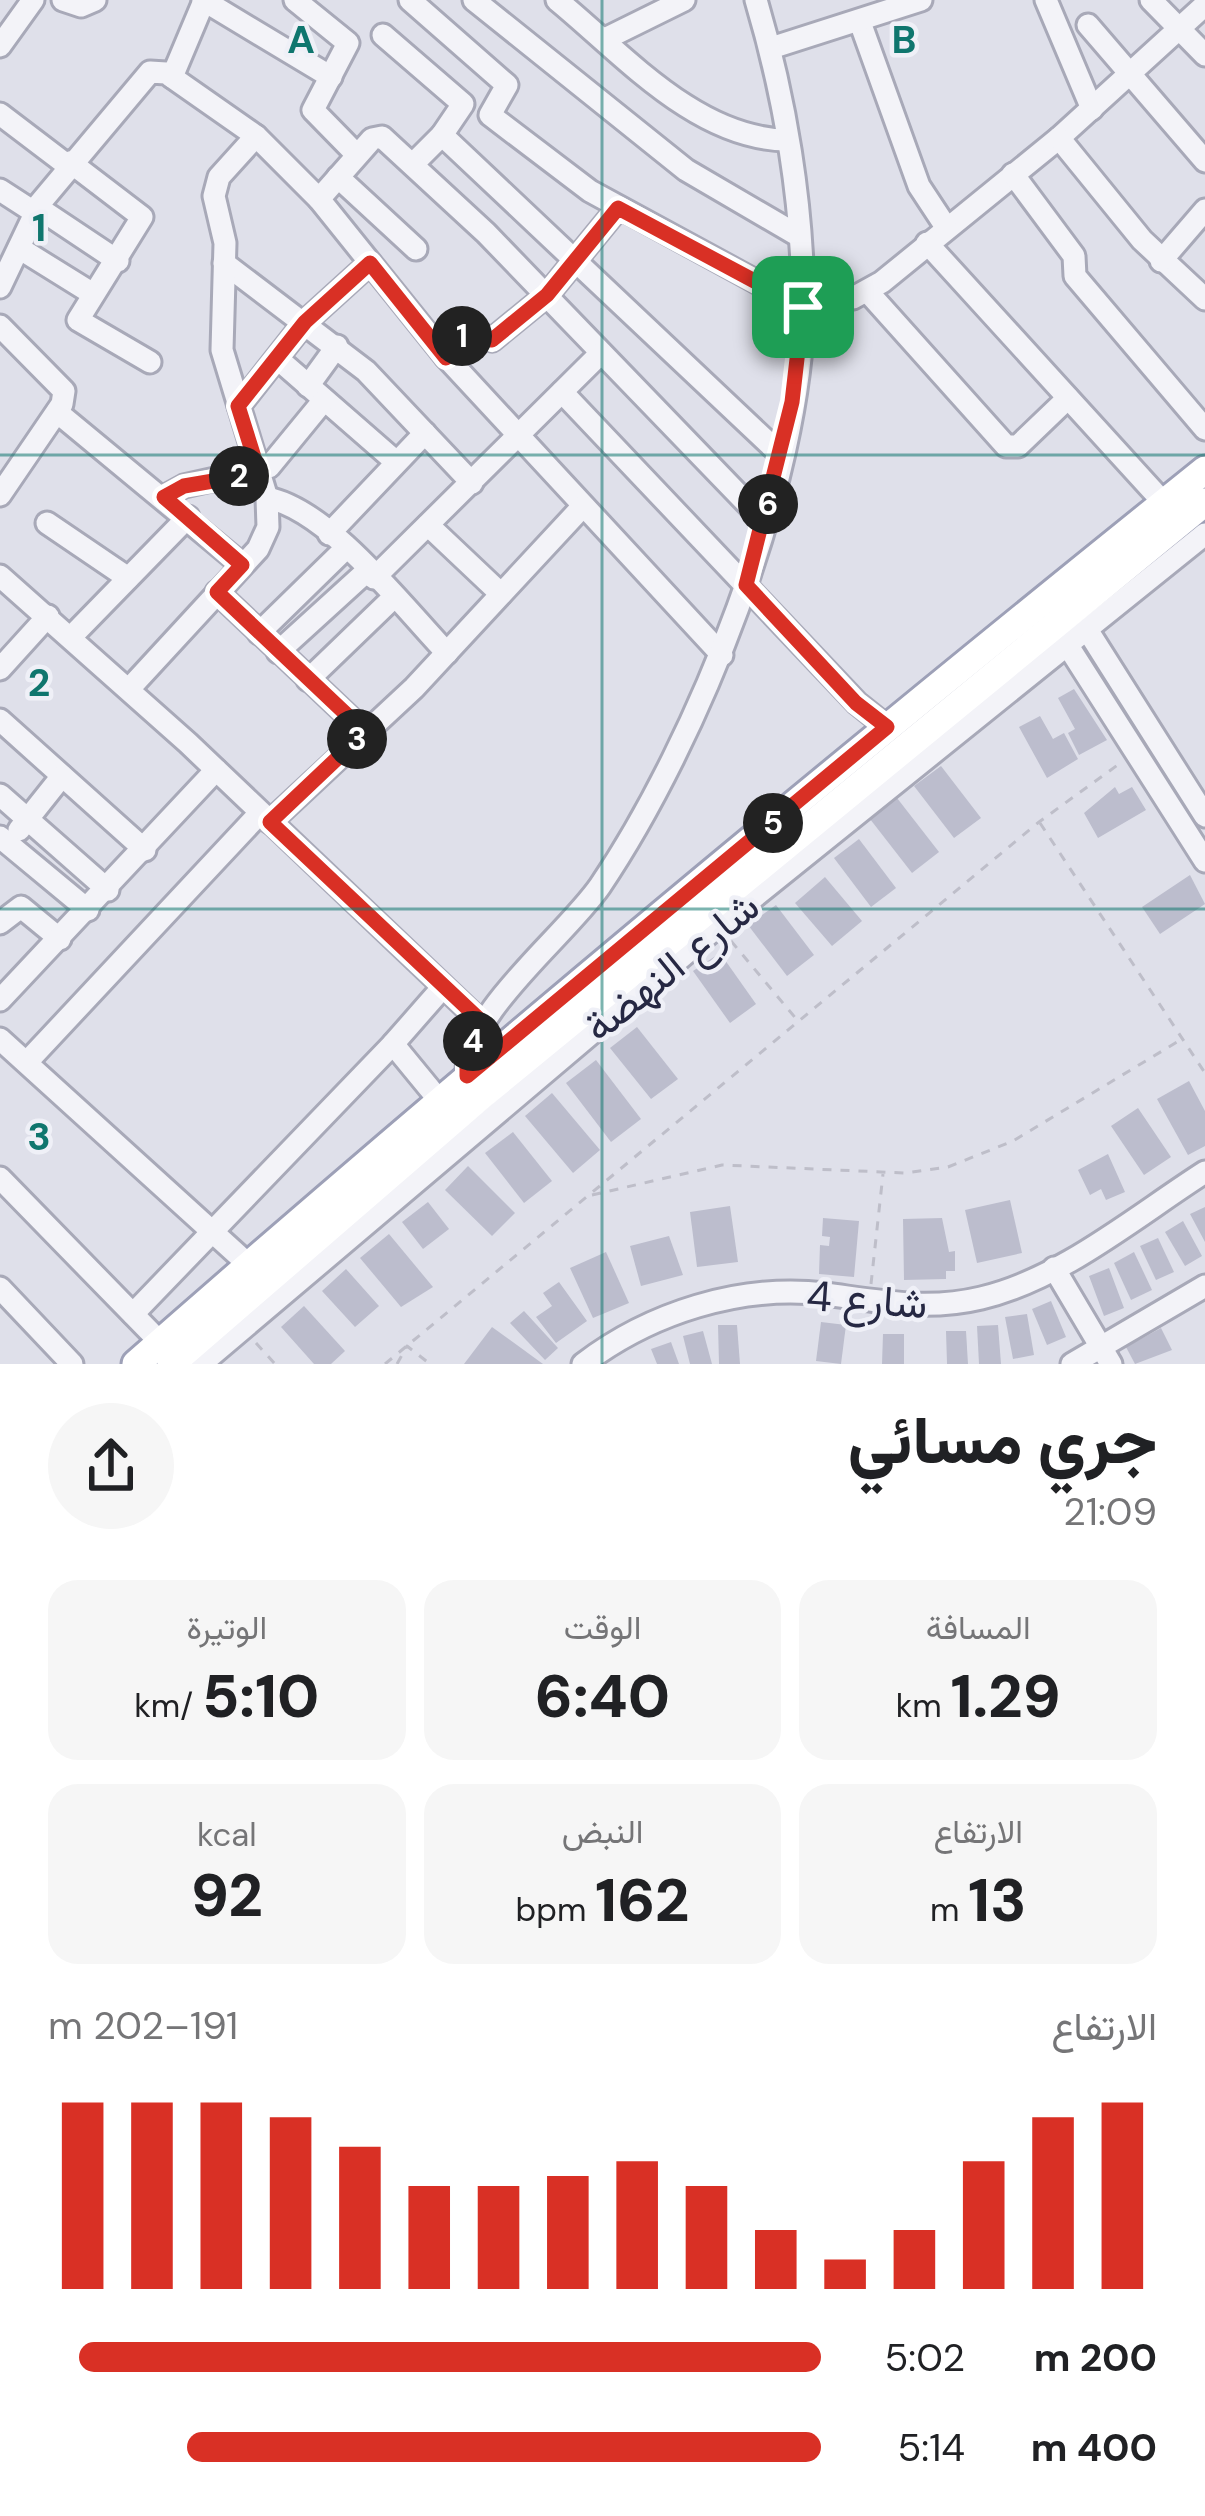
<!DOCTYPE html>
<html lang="ar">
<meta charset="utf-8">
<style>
body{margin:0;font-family:"DM Sans",Vazirmatn,sans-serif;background:#f6f6f6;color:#202124;direction:rtl;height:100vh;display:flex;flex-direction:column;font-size:45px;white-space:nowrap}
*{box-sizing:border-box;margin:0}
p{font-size:39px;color:#757577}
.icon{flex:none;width:66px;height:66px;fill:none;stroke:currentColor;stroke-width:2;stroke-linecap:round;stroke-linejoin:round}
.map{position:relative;height:1364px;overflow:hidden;direction:ltr}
.sheet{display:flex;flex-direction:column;background:#fff;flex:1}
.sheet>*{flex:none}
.pin{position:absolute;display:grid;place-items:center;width:102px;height:102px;color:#fff;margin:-51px;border-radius:24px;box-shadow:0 6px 18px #0006}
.km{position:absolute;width:60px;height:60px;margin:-30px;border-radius:50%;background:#222;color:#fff;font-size:33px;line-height:60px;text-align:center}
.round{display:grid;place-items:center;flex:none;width:126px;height:126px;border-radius:63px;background:#f6f6f6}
.head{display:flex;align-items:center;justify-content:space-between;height:204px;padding:0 48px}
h1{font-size:66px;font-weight:800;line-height:90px}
.stats{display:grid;grid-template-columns:repeat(3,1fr);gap:18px;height:204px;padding:12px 48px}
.stats div{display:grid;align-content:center;border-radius:30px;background:#f6f6f6;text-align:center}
.stats b{font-size:60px;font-weight:800}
.stats small{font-size:33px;font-weight:400}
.stats p{font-size:33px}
.chart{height:336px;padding:24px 48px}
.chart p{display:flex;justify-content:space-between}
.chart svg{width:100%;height:216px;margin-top:12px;stroke:#d93025;stroke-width:6}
ul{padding:0 48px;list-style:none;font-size:39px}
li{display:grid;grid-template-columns:192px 144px 1fr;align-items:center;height:90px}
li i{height:30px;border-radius:15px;background:#d93025}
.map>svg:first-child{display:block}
.building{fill:#bcbdcd}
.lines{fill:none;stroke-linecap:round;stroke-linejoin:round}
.minor-casing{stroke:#a8a9b8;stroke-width:27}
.major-casing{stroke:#9da0b7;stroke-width:33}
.path{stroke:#bebec9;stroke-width:3;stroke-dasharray:9 9;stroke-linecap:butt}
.minor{stroke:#f3f3f8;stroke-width:21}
.major{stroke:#fff;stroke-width:27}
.route-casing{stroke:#fff;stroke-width:24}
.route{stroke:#d93025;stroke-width:15}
.grid{fill:none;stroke:#0f766e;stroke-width:3;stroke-opacity:0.55}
.labels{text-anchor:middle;stroke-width:9;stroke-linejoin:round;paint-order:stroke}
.street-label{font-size:42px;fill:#262843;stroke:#eff0f7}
.grid-label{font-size:39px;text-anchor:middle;font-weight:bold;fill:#0f766e;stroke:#eff0f7;stroke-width:9;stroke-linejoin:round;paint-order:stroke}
</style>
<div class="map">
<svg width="1205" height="1364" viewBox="0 0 1205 1364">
<rect width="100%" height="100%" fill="#dfe0ea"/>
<g class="building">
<path d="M1074,689L1107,740L1079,755L1068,733L1075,729L1058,698Z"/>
<path d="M1040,716L1053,739L1064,733L1078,759L1047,778L1019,727Z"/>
<path d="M941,766L981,818L954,838L914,786Z"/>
<path d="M1115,787L1119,794L1132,787L1146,810L1098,838L1084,813Z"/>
<path d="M897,798L939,852L912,873L870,819Z"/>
<path d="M859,839L896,888L871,907L834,858Z"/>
<path d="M1190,875L1205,904L1160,934L1142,907Z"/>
<path d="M825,877L862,921L832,946L795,903Z"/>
<path d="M776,905L814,955L787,976L748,925Z"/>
<path d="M720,953L756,1004L730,1023L693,971Z"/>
<path d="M637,1027L678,1079L651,1099L610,1048Z"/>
<path d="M596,1060L641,1119L611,1142L566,1083Z"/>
<path d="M1189,1081L1205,1111V1146L1188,1155L1157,1099Z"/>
<path d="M552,1093L600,1150L573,1173L525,1116Z"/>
<path d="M1138,1108L1171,1157L1144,1175L1111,1126Z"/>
<path d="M513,1132L552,1181L524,1203L485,1153Z"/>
<path d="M1108,1154L1125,1192L1106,1200L1101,1189L1090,1195L1078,1170Z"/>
<path d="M468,1166L515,1213L492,1236L445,1190Z"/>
<path d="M1010,1200L1022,1253L977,1263L965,1210Z"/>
<path d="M428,1202L449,1229L423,1249L402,1222Z"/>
<path d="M730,1206L738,1262L697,1267L690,1212Z"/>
<path d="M1205,1207V1242L1190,1214Z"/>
<path d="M823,1218L859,1221L854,1277L819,1274L820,1245L829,1246L830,1237L822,1236Z"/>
<path d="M942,1218L949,1252L955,1251V1271H946V1279L904,1280L903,1219Z"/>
<path d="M1183,1221L1202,1256L1185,1266L1165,1232Z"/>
<path d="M389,1234L433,1287L401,1307L360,1258Z"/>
<path d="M669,1236L683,1275L641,1286L630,1246Z"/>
<path d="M1158,1238L1174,1272L1156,1280L1140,1246Z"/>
<path d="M606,1252L629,1303L593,1318L570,1268Z"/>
<path d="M1134,1252L1152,1290L1131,1300L1114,1263Z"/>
<path d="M1109,1268L1124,1308L1104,1316L1089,1276Z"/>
<path d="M346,1269L379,1306L355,1327L322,1291Z"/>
<path d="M559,1282L587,1321L556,1343L536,1317L552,1306L543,1293Z"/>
<path d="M1051,1301L1066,1337L1047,1345L1032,1309Z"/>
<path d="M304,1306L345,1351L331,1364H314L281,1327Z"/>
<path d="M524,1311L558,1348L545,1360L510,1323Z"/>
<path d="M1027,1314L1034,1355L1013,1359L1005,1317Z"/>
<path d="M821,1322L846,1325L841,1364L816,1361Z"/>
<path d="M718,1325H737L740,1364H719Z"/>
<path d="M998,1325L1001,1364H979L977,1326Z"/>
<path d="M492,1327L543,1364H464Z"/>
<path d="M1161,1328L1172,1350L1135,1364L1126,1347Z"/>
<path d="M703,1331L712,1364H690L683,1336Z"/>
<path d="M946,1331H966L968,1364H947Z"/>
<path d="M883,1334H904V1364H882Z"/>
<path d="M671,1342L679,1364H657L651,1349Z"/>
</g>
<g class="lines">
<defs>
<g id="minor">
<path d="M63,0L81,6L95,0"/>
<path d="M203,0L331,77"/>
<path d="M295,0L348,43L313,110L357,155"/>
<path d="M410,0L507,85L490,115L590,191L803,307L853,298L882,282L1059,138L1205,5"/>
<path d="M474,0L686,170L799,236"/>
<path d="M557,0C623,54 696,139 787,140"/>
<path d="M1046,0L1092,109"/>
<path d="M1151,0L1205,55"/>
<path d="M860,22L919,186L946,227"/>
<path d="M1088,25L1205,161"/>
<path d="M383,35L463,104L442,135"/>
<path d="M605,39L684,0"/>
<path d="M0,46L33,0"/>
<path d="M771,48L921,0"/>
<path d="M172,77L204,1"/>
<path d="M0,114L67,165"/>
<path d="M1059,138L1142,240L1205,299"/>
<path d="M70,162L142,217L78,320L150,362"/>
<path d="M414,163L442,135L780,454"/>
<path d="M1013,174L1074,256L1075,276L1205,429"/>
<path d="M338,177L416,249"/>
<path d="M0,190L34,212"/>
<path d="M319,199L446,357L722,655"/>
<path d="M37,207L118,261"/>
<path d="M927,243L1164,503"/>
<path d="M19,248L93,294"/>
<path d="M1161,261L1205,210"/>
<path d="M224,263L366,371L472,483"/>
<path d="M0,287L40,203L150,72L166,73L256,136L319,199L372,139L382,137L486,233L763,520"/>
<path d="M868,292L1006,446H1018L1068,398"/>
<path d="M0,326L64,391L62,404L0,495"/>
<path d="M446,357L468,327L492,340L547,295L618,208"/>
<path d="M278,359L395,461"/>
<path d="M308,386L337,346"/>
<path d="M562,392L857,703L887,727"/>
<path d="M239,406L305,322L370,263"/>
<path d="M57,412L242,565"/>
<path d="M164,497L184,486L269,467L324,400"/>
<path d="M267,498C328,509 404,608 447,653"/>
<path d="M47,523L128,578"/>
<path d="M428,525L501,594"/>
<path d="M329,534L425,433"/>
<path d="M0,576L188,743L481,1022"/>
<path d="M374,578L601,353"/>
<path d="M217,592L365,732"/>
<path d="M1088,631L1205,816"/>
<path d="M259,633L345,549"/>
<path d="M72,636L188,517"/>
<path d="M1068,646L1205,861"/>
<path d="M278,652L367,571"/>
<path d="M0,669L48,616"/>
<path d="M308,680L393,598"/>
<path d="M129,689L258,549L268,527L267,498L222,350L225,243L214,196L219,177L256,136"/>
<path d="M0,720L145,850"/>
<path d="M0,795L108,890"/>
<path d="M270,822L414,688L583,506"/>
<path d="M19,830L62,776"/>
<path d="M0,837L88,910"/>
<path d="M0,923L21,907L60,939"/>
<path d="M0,1000L216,770"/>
<path d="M0,1039L249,1265"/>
<path d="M27,1062L260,813"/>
<path d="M467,1076C463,1014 564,938 600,886C698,741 802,482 803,306C803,205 785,97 756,0"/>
<path d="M439,1100L393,1044L443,987"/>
<path d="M0,1178L160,1342"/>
<path d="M1054,1268L1111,1364"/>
<path d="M0,1288L72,1364"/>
<path d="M133,1314L393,1044"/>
<path d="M201,1364L718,926L1205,534"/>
<path d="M583,1364C650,1313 740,1284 825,1294C879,1301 927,1311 981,1298C1062,1279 1136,1216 1205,1172"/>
<path d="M1072,1364L1205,1286"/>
</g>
<g id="major">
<path d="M136,1364C485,1057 843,761 1205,470"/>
<path d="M171,1364L481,1096L1205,502"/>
</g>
</defs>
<use href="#minor" class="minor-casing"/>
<use href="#major" class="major-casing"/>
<g class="path">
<path d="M1040,823L1205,1073"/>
<path d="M731,941L798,1021"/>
<path d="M592,1195L722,1165L905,1173L948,1167L1013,1141L1182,1039"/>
<path d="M871,1284L883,1174"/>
<path d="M256,1343L275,1364"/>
<path d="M385,1364L1039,822L1119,764"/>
<path d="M397,1364L407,1346L430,1364"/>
</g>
<use href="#minor" class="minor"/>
<use href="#major" class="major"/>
</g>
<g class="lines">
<defs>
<path id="route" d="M618,208L803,307L792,402L746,585L856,703L887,727L467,1076V1057L482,1022L270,822L365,732L217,592L242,565L164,497L184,486L259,473L238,406L305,322L370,263L446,358L468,328L492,340L547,295Z"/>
</defs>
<use href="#route" class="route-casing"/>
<use href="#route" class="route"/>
</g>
<path class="grid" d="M602,0V1364M0,455H1205M0,909H1205"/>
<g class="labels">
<g class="street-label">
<text transform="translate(671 966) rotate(-39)" y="15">شارع النهضة</text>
<text transform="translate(867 1299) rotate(4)" y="15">شارع 4</text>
</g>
</g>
<g class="grid-label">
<text x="301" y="53">A</text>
<text x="904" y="53">B</text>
<text x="39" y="241">1</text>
<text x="39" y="696">2</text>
<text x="39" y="1150">3</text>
</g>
</svg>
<div class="pin" style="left:803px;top:307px;background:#1e9e55"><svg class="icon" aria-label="arrive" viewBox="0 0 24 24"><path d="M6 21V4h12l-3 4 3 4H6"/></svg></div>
<b class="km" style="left:462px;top:336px">1</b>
<b class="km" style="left:239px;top:476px">2</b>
<b class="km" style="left:357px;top:739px">3</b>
<b class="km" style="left:473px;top:1041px">4</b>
<b class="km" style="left:773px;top:823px">5</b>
<b class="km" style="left:768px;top:504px">6</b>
</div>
<section class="sheet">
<div class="head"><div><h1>جري مسائي</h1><p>21:09</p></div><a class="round"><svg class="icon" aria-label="share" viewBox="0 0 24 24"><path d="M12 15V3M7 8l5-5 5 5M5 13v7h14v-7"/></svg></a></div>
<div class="stats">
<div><p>المسافة</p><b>1.29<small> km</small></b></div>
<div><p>الوقت</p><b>6:40</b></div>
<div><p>الوتيرة</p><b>5:10<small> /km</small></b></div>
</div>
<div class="stats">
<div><p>الارتفاع</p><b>13<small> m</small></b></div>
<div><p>النبض</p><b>162<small> bpm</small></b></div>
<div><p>kcal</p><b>92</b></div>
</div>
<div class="chart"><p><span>الارتفاع</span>191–202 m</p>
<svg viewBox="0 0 160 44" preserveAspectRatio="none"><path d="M5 44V6M15 44V6M25 44V6M35 44V9M45 44V15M55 44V23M65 44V23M75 44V21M85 44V18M95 44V23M105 44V32M115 44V38M125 44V32M135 44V18M145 44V9M155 44V6"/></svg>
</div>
<ul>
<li><b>200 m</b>5:02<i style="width:96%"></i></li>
<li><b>400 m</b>5:14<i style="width:82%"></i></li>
</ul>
</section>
